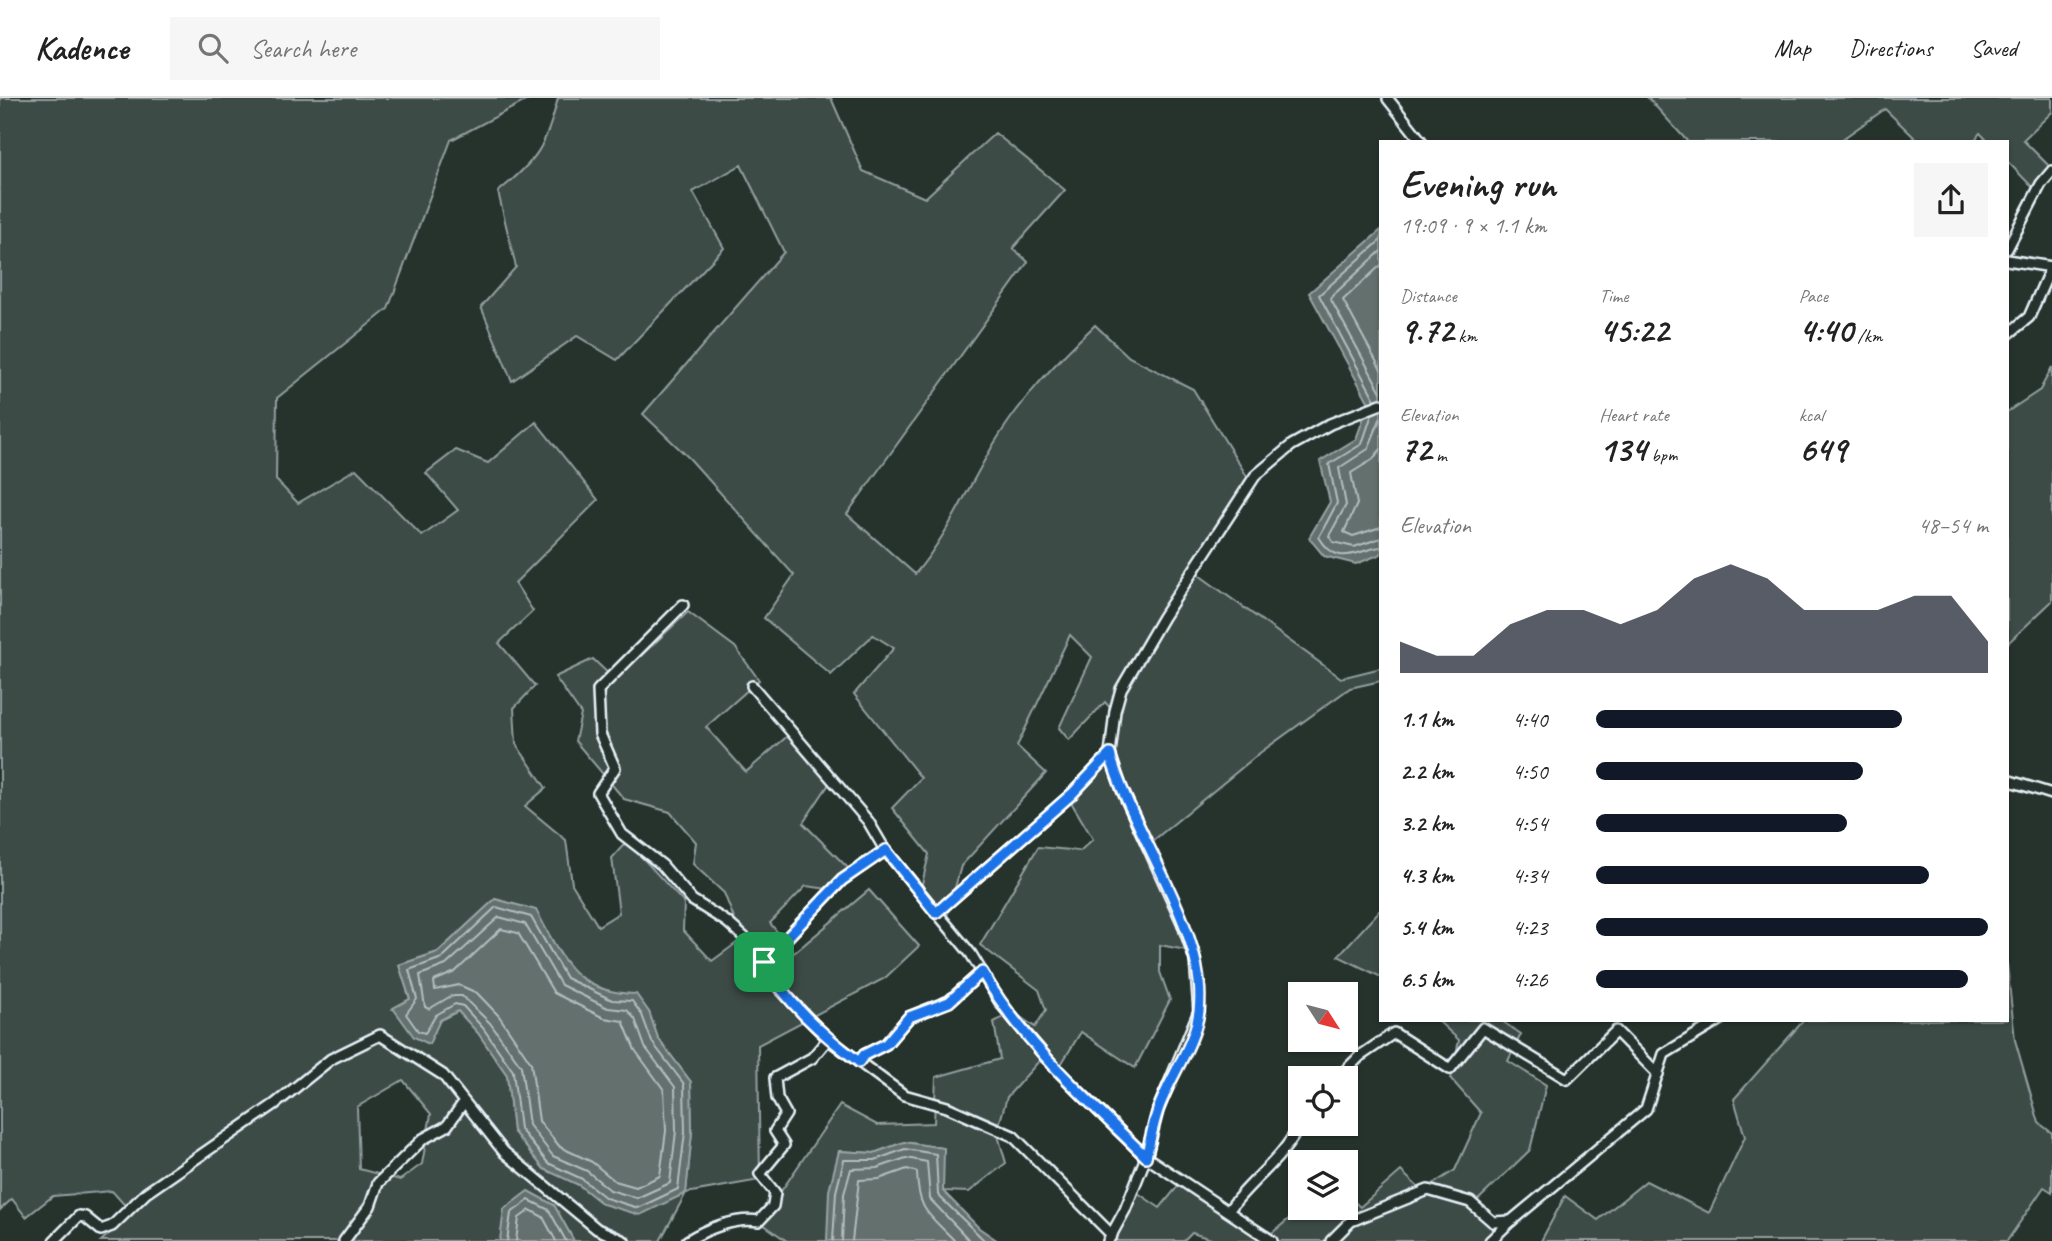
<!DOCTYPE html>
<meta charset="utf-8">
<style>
body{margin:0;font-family:Caveat,sans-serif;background:#f6f6f6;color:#222;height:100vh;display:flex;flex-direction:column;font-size:26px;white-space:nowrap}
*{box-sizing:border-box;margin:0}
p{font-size:23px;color:#767676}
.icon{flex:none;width:38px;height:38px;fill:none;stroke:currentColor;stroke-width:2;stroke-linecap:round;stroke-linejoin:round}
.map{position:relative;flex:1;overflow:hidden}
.drawer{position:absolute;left:1379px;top:42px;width:630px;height:882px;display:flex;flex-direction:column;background:#fff;border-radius:0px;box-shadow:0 2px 5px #0004}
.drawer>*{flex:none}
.needle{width:46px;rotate:126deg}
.tools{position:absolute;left:1288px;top:884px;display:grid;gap:14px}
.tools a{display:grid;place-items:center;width:70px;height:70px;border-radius:0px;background:#fff;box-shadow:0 2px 5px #0004;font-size:35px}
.pin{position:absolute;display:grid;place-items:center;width:60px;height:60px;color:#fff;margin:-30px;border-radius:14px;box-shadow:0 4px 10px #0006}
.round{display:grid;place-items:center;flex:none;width:74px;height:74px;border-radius:0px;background:#f6f6f6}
.overview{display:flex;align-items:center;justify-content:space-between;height:119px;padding:0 21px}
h1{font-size:38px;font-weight:700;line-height:52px}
.stats{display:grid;grid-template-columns:repeat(3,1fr);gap:10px;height:119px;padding:7px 21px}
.stats div{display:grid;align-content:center}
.stats b{font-size:35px;font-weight:700}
.stats small{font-size:19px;font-weight:400}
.stats p{font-size:19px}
.chart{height:196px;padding:14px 21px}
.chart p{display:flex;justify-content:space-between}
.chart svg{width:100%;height:126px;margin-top:7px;fill:#111827;opacity:.7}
ul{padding:0 21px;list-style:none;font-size:23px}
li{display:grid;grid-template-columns:112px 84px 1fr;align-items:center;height:52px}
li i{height:18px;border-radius:9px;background:#111827}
header{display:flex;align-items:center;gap:42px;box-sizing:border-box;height:98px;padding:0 35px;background:#fff;border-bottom:2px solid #e0e0e0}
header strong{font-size:33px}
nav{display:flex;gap:38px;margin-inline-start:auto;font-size:24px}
.search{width:490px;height:63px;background:#f6f6f6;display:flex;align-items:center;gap:18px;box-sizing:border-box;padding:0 24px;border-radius:0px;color:#767676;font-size:26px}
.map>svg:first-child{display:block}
.green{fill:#3e4b47;stroke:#939ea0;stroke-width:2;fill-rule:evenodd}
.water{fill:#636f6d;stroke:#98a3a5;stroke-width:2}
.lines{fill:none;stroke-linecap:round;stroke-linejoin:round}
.shore{stroke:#b3bdc0;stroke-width:2}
.minor-casing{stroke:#e8f1f8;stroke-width:14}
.minor{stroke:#26332d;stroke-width:9}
.route-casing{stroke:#fff;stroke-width:14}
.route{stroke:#1a73e8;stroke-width:9}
</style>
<header>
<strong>Kadence</strong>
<div class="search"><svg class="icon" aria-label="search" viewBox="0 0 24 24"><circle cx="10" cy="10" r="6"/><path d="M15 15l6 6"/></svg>Search here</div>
<nav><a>Map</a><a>Directions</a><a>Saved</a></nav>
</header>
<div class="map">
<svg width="2052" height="1143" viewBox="0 0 2052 1143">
<rect width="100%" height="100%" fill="#26332d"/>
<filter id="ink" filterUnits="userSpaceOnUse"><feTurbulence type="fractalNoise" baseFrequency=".0143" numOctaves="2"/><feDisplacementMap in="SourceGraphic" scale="14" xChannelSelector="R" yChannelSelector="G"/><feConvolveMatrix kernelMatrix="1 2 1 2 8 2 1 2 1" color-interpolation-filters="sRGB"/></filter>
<g filter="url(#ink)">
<g class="green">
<path d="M0,0H531L451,42L388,211L277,300L276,382L298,405L356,371L422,438L458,412L426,375L456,352L488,365L536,324L598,402L515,485L533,513L499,545L535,588L514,610L516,646L546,690L525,708L566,742L572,786L598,828L619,815L612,760L627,743L684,805L683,832L712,863L742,841L724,795L693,766L696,744L670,714L624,701L575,643L581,616L555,579L593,561L615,582L688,514L735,549L759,582L706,629L746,674L791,635L831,683L803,725L851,773L828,791L806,788L770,825L794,855L869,792L919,848L885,880L758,947L760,1082L686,1095L660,1143H574L554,1107L505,1111L500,1143H101L132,1115L112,1093L53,1098L26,1119L12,1101L0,1112ZM495,801L535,812L571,875L649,914L658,940L691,984L692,1034L686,1094L603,1106L579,1087L544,1071L513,1033L507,977L478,935L458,913L440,922L393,911L410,901L399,867L438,854ZM403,982L431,1016L422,1066L400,1082L359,1071L357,1009Z"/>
<path d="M558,0H831L863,73L925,100L995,35L1065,92L1013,150L1028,164L847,416L915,476C948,437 968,389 995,344C1022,300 1057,263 1095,227L1129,259L1193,291L1248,380L1192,472L1341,580L1381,570V583L1350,590L1261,654L1149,746L1201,855L1160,847V874L1170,902L1135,970L1081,934L1057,973L1039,963L1007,999L997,1034L1006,1065L969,1094L943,1093V1050L904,1044L874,1055L839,1053L827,1143H787L760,1124L840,1007L877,1027L934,1025L936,979L1000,961L994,924L1013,914L1035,929L1046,912L1039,892L980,847L1038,749L1080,753L1093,741L1068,699L1117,644L1119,620L1105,604L1069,642L1059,630L1092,559L1070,537L1017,648L1046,675L961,768L946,822L921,790L929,756L892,710L921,680L854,596L894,550L873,537L831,577L764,520L794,477L690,361L643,316L784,154L741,67L693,94L724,150L617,262L577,238L512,283L481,209L516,169L498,94C537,62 546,49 558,0Z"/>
<path d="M1648,0H2052V14L2023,42L2052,71L2037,94L2007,63V44H1989L1980,35L1973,44H1919L1885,11L1838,44H1688Z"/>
<path d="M2052,269V503L2007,546V314L2040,292Z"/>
<path d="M1381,811V879L1338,858Z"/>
<path d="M2007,865L2015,942L2039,1025L2052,1035V1094L2044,1089L2007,1143H1541L1565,1098L1598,1122L1646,1083L1709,1115L1745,1039L1734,1001L1804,922H2007Z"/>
<path d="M1437,922H1500L1521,936L1508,963L1546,987L1530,1052L1474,1106L1497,1130L1488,1143H1217L1192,1135L1184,1143H1112L1132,1091L1160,1110L1182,1083L1272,1135L1302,1110H1346V1096L1360,1109L1401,1073L1422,1093L1455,1072L1481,1015L1451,981L1459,942Z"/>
</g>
<g class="water">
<path d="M1381,132V456L1356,466L1324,458L1309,440L1330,404L1320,363L1356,341L1369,305L1309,195Z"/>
<path d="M495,801L536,812C562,860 573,895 636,896L649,914L658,940L691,984L692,1034L686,1095L640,1117L603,1106L579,1087L544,1071L513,1033L507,977L478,935L458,913L440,922L429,946L414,939L393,910L410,901L399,867L438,854Z"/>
<path d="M904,1044L944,1050L943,1093L979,1130L998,1143H827L829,1093L839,1053L874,1055Z"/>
<path d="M528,1093L554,1107L574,1143H500L504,1111Z"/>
</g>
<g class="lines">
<g class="shore">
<path d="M1381,153L1330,200L1381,294"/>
<path d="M1381,167L1343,202L1381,272"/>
<path d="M1375,302L1319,197L1381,142"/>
<path d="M1372,316L1362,346L1329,366L1337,405L1319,439C1338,471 1356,452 1381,449"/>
<path d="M1381,319L1368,351L1339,370L1346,407L1329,438L1333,444L1354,449L1381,440"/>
<path d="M1381,351L1372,362L1351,375L1357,406L1344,434L1353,438L1381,429"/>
<path d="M496,809L531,819L566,880L612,902L632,903L642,917L652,944L684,986L685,1034L678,1091L638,1110L606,1100L582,1081L548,1065L520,1031L513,973L483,930L463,908L455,906L436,917L425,935L418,933L406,916L417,901L409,872L442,860Z"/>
<path d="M499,819L525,826L561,887L608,910L627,912L635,921L645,949L675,989L676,1033L670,1085L637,1100L610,1092L587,1073L553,1058L529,1027L521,968L490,925L462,898H451L429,911L425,909L420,877L446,867Z"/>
<path d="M501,831L518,835L554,895L604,920L623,923L635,952L664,992L666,1033L660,1078L636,1089L615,1083L592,1064L560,1049L539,1023L531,965L499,918L477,895L459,887L435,892L434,883L455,874Z"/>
<path d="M507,1143L511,1115L529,1102L549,1112L566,1143"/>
<path d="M516,1143L519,1120L530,1112L543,1119L556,1143"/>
<path d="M833,1143L836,1094L844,1062H875L905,1051L936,1056L938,1097L985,1143"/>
<path d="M842,1143L844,1096L851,1071L877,1070L906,1060L927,1064L930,1101L970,1143"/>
<path d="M852,1143L859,1082L879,1081L907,1071L917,1074C918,1114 929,1116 955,1143"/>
</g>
<defs>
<g id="minor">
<path d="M1388,1L1422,44"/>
<path d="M2007,151L2041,86L2052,73"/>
<path d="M2007,162L2052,169"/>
<path d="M2007,237L2029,219L2051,169"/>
<path d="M683,507L598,592L600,636L615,670L598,695L622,736L662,767L692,802L727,824L745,840L777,888L828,941L904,997L947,1009L1013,1038L1112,1137"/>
<path d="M752,588L868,723L885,752L971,856L1001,906L1055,970L1146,1059L1272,1143"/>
<path d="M2007,682L2052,696"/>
<path d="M936,815L1072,696L1110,656"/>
<path d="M764,864L842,782L885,752"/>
<path d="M859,964L864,957L886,946L909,919L949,903L982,874"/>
<path d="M1338,980L1360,958L1394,935L1450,971L1483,930L1567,981L1616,933L1658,976"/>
<path d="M1229,1112C1251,1081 1283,1062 1300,1026"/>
<path d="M54,1143L79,1118L85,1119L101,1132L112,1128L146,1095L275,1006L331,961L380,937L443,977L504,1054L597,1131L624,1143"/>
<path d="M344,1143L370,1108L378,1085L423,1041L447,1028L464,1004"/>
<path d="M687,1143C706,1131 736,1119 759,1123L773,1108L775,1095L760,1076L784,1047L775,1033L786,1016L777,1000L775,980L812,960L828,941"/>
<path d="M1108,1143L1125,1112L1146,1059L1158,1012L1199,913L1195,862L1182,824L1122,692L1110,656L1115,613L1121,591L1163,519L1255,378L1292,347L1330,326L1381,306"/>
<path d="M1331,1143L1351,1123L1428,1092L1470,1104L1493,1124L1511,1123L1646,1011L1664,956L1720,922"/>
<path d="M1490,1143L1511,1123"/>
</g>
</defs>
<use href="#minor" class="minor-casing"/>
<use href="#minor" class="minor"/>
</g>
</g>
<g class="lines" filter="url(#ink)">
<defs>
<path id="route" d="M1110,656C1131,734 1209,834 1199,913C1195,947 1169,980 1158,1012C1153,1027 1150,1044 1146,1059C1087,1001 1024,946 982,874L949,904L909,919L886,946L864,957L859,964C822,936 786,905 764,864L842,782L886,752L936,815L1072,696Z"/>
</defs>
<use href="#route" class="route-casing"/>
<use href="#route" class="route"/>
</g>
</svg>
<div class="tools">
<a><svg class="needle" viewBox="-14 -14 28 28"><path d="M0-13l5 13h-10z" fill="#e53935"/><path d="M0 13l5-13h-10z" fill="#767676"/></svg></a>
<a><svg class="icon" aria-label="locate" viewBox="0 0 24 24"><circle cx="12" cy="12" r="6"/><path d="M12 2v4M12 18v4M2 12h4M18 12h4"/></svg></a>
<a><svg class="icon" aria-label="layers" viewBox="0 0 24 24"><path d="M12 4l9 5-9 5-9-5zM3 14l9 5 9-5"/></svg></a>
</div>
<div class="pin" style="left:764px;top:864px;background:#1e9e55"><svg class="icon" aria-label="arrive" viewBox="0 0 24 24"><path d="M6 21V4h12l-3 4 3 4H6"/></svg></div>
<section class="drawer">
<div class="overview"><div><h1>Evening run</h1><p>19:09 · 9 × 1.1 km</p></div><a class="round"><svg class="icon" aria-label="share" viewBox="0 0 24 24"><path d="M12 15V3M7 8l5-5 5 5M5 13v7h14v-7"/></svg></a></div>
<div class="stats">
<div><p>Distance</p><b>9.72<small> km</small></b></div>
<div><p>Time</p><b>45:22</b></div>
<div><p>Pace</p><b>4:40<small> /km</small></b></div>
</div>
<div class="stats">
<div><p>Elevation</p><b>72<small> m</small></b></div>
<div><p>Heart rate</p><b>134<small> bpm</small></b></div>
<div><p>kcal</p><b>649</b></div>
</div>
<div class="chart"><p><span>Elevation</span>48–54 m</p>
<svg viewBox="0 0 160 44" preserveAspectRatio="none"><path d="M0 44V33L10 38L20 38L30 27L40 22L50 22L60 27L70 22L80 11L90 6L100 11L110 22L120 22L130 22L140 17L150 17L160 33V44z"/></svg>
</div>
<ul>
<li><b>1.1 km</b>4:40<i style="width:78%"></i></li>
<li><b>2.2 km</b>4:50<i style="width:68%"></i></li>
<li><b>3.2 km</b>4:54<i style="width:64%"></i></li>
<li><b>4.3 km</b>4:34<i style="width:85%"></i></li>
<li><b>5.4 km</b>4:23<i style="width:100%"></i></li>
<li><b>6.5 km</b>4:26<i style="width:95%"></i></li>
</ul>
</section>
</div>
